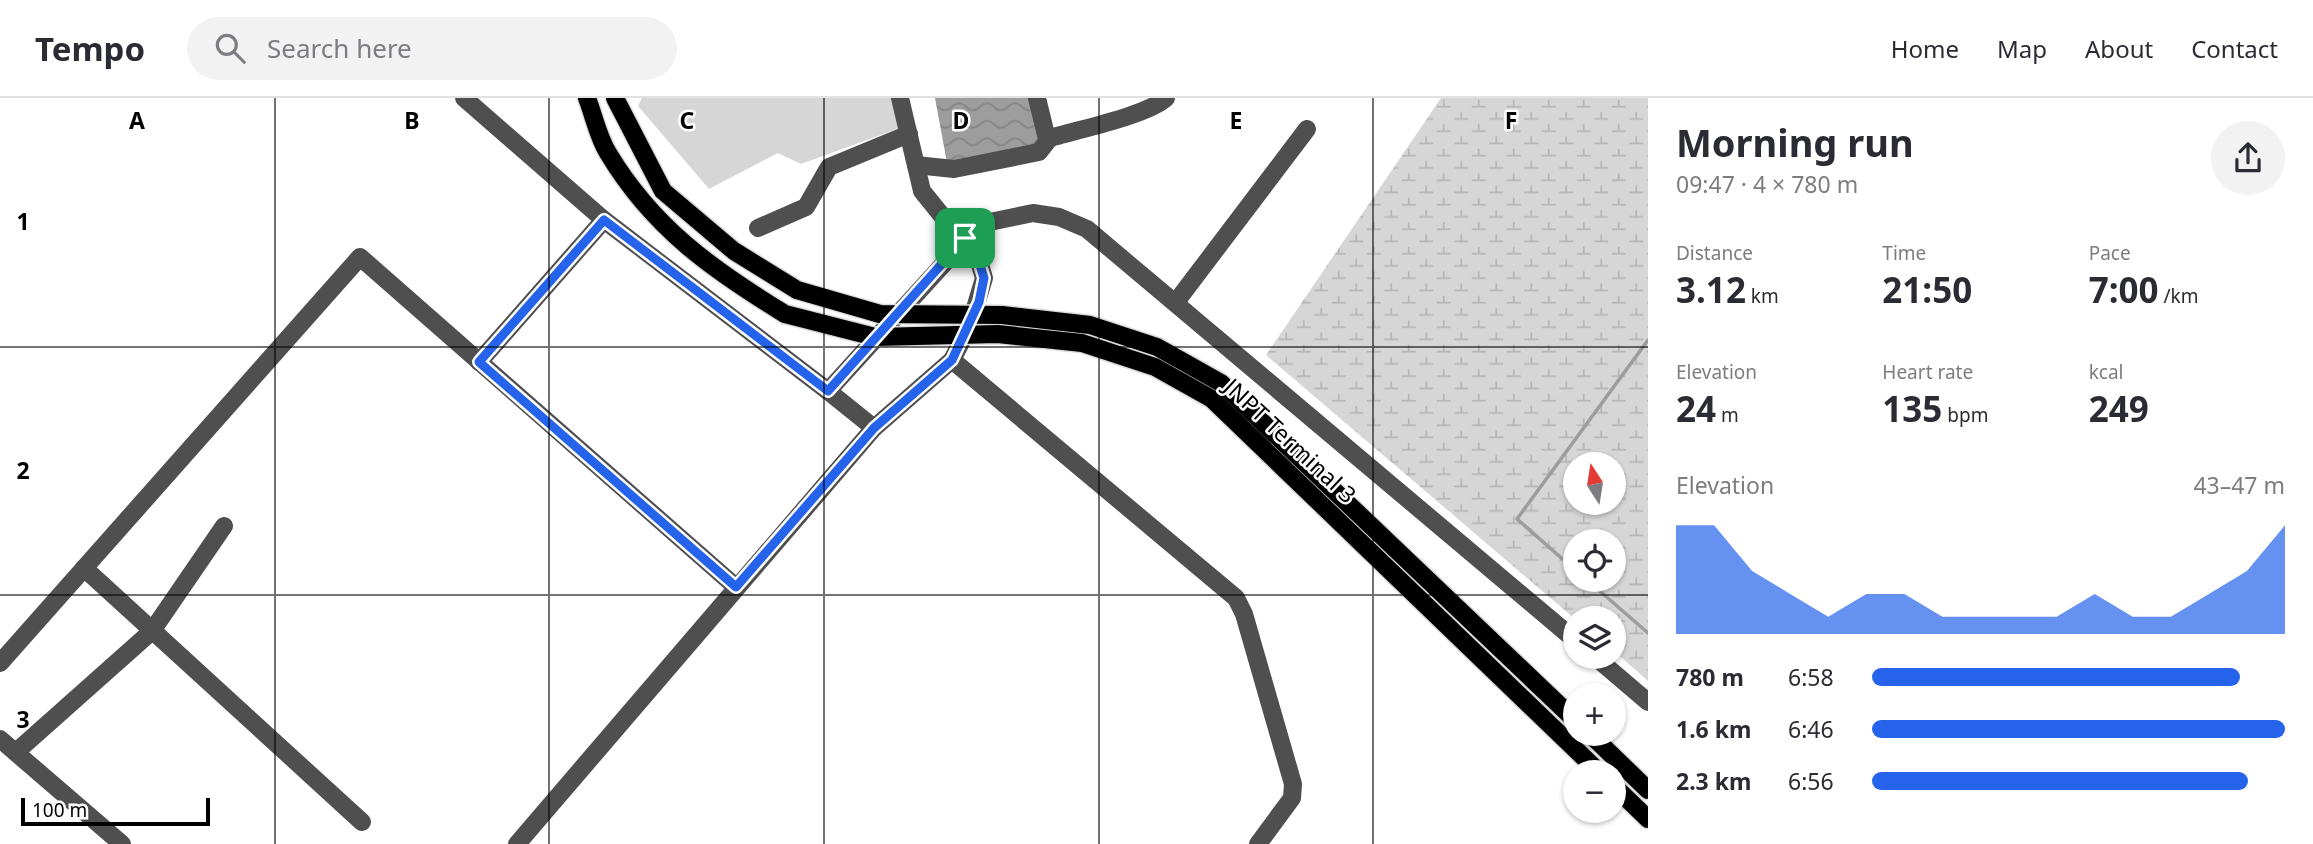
<!DOCTYPE html>
<meta charset="utf-8">
<style>
body{margin:0;font-family:"Noto Sans",sans-serif;background:#f2f2f3;color:#2b2b33;height:100vh;display:flex;flex-direction:column;font-size:26px;white-space:nowrap}
*{box-sizing:border-box;margin:0}
p{font-size:23px;color:#7c7c81}
.icon{flex:none;width:38px;height:38px;fill:none;stroke:currentColor;stroke-width:2;stroke-linecap:round;stroke-linejoin:round}
.map{position:relative;flex:1;overflow:hidden}
.side{display:flex;flex-direction:column;background:#fff;width:665px}
.side>*{flex:none}
.needle{width:46px;rotate:348deg}
.controls{position:absolute;left:1563px;top:354px;display:grid;gap:14px}
.controls a{display:grid;place-items:center;width:63px;height:63px;border-radius:50%;background:#fff;box-shadow:0 2px 5px #0004;font-size:35px}
.scale{position:absolute;left:21px;bottom:18px;width:189px;box-sizing:border-box;padding-left:7px;border:4px solid #000;border-top:0;font-size:19px;line-height:24px;white-space:nowrap;color:#000;-webkit-text-stroke:5px #fff;paint-order:stroke}
.pin{position:absolute;display:grid;place-items:center;width:60px;height:60px;color:#fff;margin:-30px;border-radius:14px;box-shadow:0 4px 10px #0006}
.round{display:grid;place-items:center;flex:none;width:74px;height:74px;border-radius:37px;background:#f2f2f3}
.summary{display:flex;align-items:center;justify-content:space-between;height:119px;padding:0 28px}
h1{font-size:38px;font-weight:700;line-height:52px}
.figures{display:grid;grid-template-columns:repeat(3,1fr);gap:10px;height:119px;padding:7px 28px}
.figures div{display:grid;align-content:center}
.figures b{font-size:35px;font-weight:700}
.figures small{font-size:19px;font-weight:400}
.figures p{font-size:19px}
.chart{height:196px;padding:14px 28px}
.chart p{display:flex;justify-content:space-between}
.chart svg{width:100%;height:126px;margin-top:7px;fill:#2563eb;opacity:.7}
ul{padding:0 28px;list-style:none;font-size:23px}
li{display:grid;grid-template-columns:112px 84px 1fr;align-items:center;height:52px}
li i{height:18px;border-radius:9px;background:#2563eb}
header{display:flex;align-items:center;gap:42px;box-sizing:border-box;height:98px;padding:0 35px;background:#fff;border-bottom:2px solid #e1e1e2}
header strong{font-size:33px}
nav{display:flex;gap:38px;margin-inline-start:auto;font-size:24px}
.search{width:490px;height:63px;background:#f2f2f3;display:flex;align-items:center;gap:18px;box-sizing:border-box;padding:0 24px;border-radius:38px;color:#7c7c81;font-size:26px}
main{display:flex;flex:1;min-height:0}
.map>svg:first-child{display:block}
.green{fill:#d6d6d6}
.wetland{fill:url(#wetland-marsh);fill-rule:evenodd}
.water{fill:url(#water-waves)}
.lines{fill:none;stroke-linecap:round;stroke-linejoin:round}
.stream{stroke:#9d9d9d;stroke-width:3.5}
.major-casing{stroke:#dbdbdb;stroke-width:21}
.minor{stroke:#4f4f4f;stroke-width:18}
.major{stroke:#000;stroke-width:18}
.major-bridge-casing{stroke:#dbdbdb;stroke-width:21;stroke-linecap:butt}
.major-bridge{stroke:#000;stroke-width:18}
.route-casing{stroke:#fff;stroke-width:14}
.route{stroke:#2563eb;stroke-width:9}
.grid{fill:none;stroke:#000;stroke-width:2;stroke-opacity:0.55}
.labels{text-anchor:middle;stroke-width:5;stroke-linejoin:round;paint-order:stroke}
.street-label{font-size:23px;fill:#000;stroke:#fff}
.grid-label{font-size:23px;text-anchor:middle;font-weight:bold;fill:#000;stroke:#fff;stroke-width:5;stroke-linejoin:round;paint-order:stroke}
</style>
<header>
<strong>Tempo</strong>
<div class="search"><svg class="icon" aria-label="search" viewBox="0 0 24 24"><circle cx="10" cy="10" r="6"/><path d="M15 15l6 6"/></svg>Search here</div>
<nav><a>Home</a><a>Map</a><a>About</a><a>Contact</a></nav>
</header>
<main>
<div class="map">
<svg width="1648" height="746" viewBox="0 0 1648 746">
<defs>
<pattern id="wetland-marsh" width="20" height="14" patternUnits="userSpaceOnUse" patternTransform="scale(1.75)"><rect width="20" height="14" fill="#d6d6d6"/><path d="M1 5h8M5 5V1M11 12h8M15 12V8" fill="none" stroke="#b6b6b6"/></pattern>
<pattern id="water-waves" width="16" height="10" patternUnits="userSpaceOnUse" patternTransform="scale(1.75)"><rect width="16" height="10" fill="#9d9d9d"/><path d="M0 5q4-4 8 0t8 0" fill="none" stroke="#858585"/></pattern>
</defs>
<rect width="100%" height="100%" fill="#fff"/>
<path class="green" d="M642,0H894L900,30L801,66L778,55L709,91L638,8Z"/>
<path class="wetland" d="M1441,0H1648V583L1614,553V520L1575,521L1266,257ZM1575,366H1614V404H1575ZM1575,443H1614V481H1575Z"/>
<path class="water" d="M935,0H1032L1042,45L947,65Z"/>
<g class="lines">
<g class="stream">
<path d="M1575,472L1517,421L1648,242"/>
<path d="M1586,481L1648,535"/>
</g>
<defs>
<g id="major">
<path d="M587,0C594,18 598,39 608,55C653,130 713,172 785,216"/>
<path d="M615,0L663,93L734,153L797,192"/>
<path d="M1589,635L1648,692"/>
<path d="M1614,688L1648,721"/>
</g>
</defs>
<use href="#major" class="major-casing"/>
<g class="minor">
<path d="M464,0L604,122L828,293L980,126L1033,115L1059,119L1087,131L1575,542"/>
<path d="M900,0L922,93L943,119L980,126"/>
<path d="M1037,0L1047,41C1075,32 1146,18 1166,0"/>
<path d="M916,67L954,71L1039,54L1050,40"/>
<path d="M758,130L806,109L829,69L909,36"/>
<path d="M1176,204L1307,31"/>
<path d="M952,262L1236,500L1244,516L1293,686L1292,700L1258,746"/>
<path d="M479,264L604,122"/>
<path d="M874,330L952,262L970,227L984,180L977,157L965,140"/>
<path d="M84,470L362,724"/>
<path d="M1594,558L1648,604"/>
<path d="M0,565L360,159L736,489"/>
<path d="M0,641L122,746"/>
<path d="M16,654L152,533L224,428"/>
<path d="M517,746L874,330L828,293"/>
</g>
<use href="#major" class="major"/>
<defs>
<g id="major-bridge">
<path d="M797,192L880,216L1002,217L1090,227L1157,249L1221,285L1575,622"/>
<path d="M785,216L875,239L998,236L1082,245L1155,269L1212,301L1599,674"/>
</g>
</defs>
<use href="#major-bridge" class="major-bridge-casing"/>
<use href="#major-bridge" class="major-bridge"/>
</g>
<g class="lines">
<defs>
<path id="route" d="M604,122L828,293L965,140L977,157L984,180L979,204L952,262L874,330L736,489L479,264Z"/>
</defs>
<use href="#route" class="route-casing"/>
<use href="#route" class="route"/>
</g>
<path class="grid" d="M275,0V746M549,0V746M824,0V746M1099,0V746M1373,0V746M0,249H1648M0,497H1648"/>
<g class="labels">
<g class="street-label">
<text transform="translate(1290 343) rotate(43)" y="8">JNPT Terminal 3</text>
</g>
</g>
<g class="grid-label">
<text x="137" y="31">A</text>
<text x="412" y="31">B</text>
<text x="687" y="31">C</text>
<text x="961" y="31">D</text>
<text x="1236" y="31">E</text>
<text x="1511" y="31">F</text>
<text x="23" y="132">1</text>
<text x="23" y="381">2</text>
<text x="23" y="630">3</text>
</g>
</svg>
<div class="controls">
<a><svg class="needle" viewBox="-14 -14 28 28"><path d="M0-13l5 13h-10z" fill="#e53935"/><path d="M0 13l5-13h-10z" fill="#7c7c81"/></svg></a>
<a><svg class="icon" aria-label="locate" viewBox="0 0 24 24"><circle cx="12" cy="12" r="6"/><path d="M12 2v4M12 18v4M2 12h4M18 12h4"/></svg></a>
<a><svg class="icon" aria-label="layers" viewBox="0 0 24 24"><path d="M12 4l9 5-9 5-9-5zM3 14l9 5 9-5"/></svg></a>
<a>+</a>
<a>−</a>
</div>
<div class="scale">100 m</div>
<div class="pin" style="left:965px;top:140px;background:#1e9e55"><svg class="icon" aria-label="arrive" viewBox="0 0 24 24"><path d="M6 21V4h12l-3 4 3 4H6"/></svg></div>
</div>
<section class="side">
<div class="summary"><div><h1>Morning run</h1><p>09:47 · 4 × 780 m</p></div><a class="round"><svg class="icon" aria-label="share" viewBox="0 0 24 24"><path d="M12 15V3M7 8l5-5 5 5M5 13v7h14v-7"/></svg></a></div>
<div class="figures">
<div><p>Distance</p><b>3.12<small> km</small></b></div>
<div><p>Time</p><b>21:50</b></div>
<div><p>Pace</p><b>7:00<small> /km</small></b></div>
</div>
<div class="figures">
<div><p>Elevation</p><b>24<small> m</small></b></div>
<div><p>Heart rate</p><b>135<small> bpm</small></b></div>
<div><p>kcal</p><b>249</b></div>
</div>
<div class="chart"><p><span>Elevation</span>43–47 m</p>
<svg viewBox="0 0 160 44" preserveAspectRatio="none"><path d="M0 44V6L10 6L20 22L30 30L40 38L50 30L60 30L70 38L80 38L90 38L100 38L110 30L120 38L130 38L140 30L150 22L160 6V44z"/></svg>
</div>
<ul>
<li><b>780 m</b>6:58<i style="width:89%"></i></li>
<li><b>1.6 km</b>6:46<i style="width:100%"></i></li>
<li><b>2.3 km</b>6:56<i style="width:91%"></i></li>
</ul>
</section>
</main>
